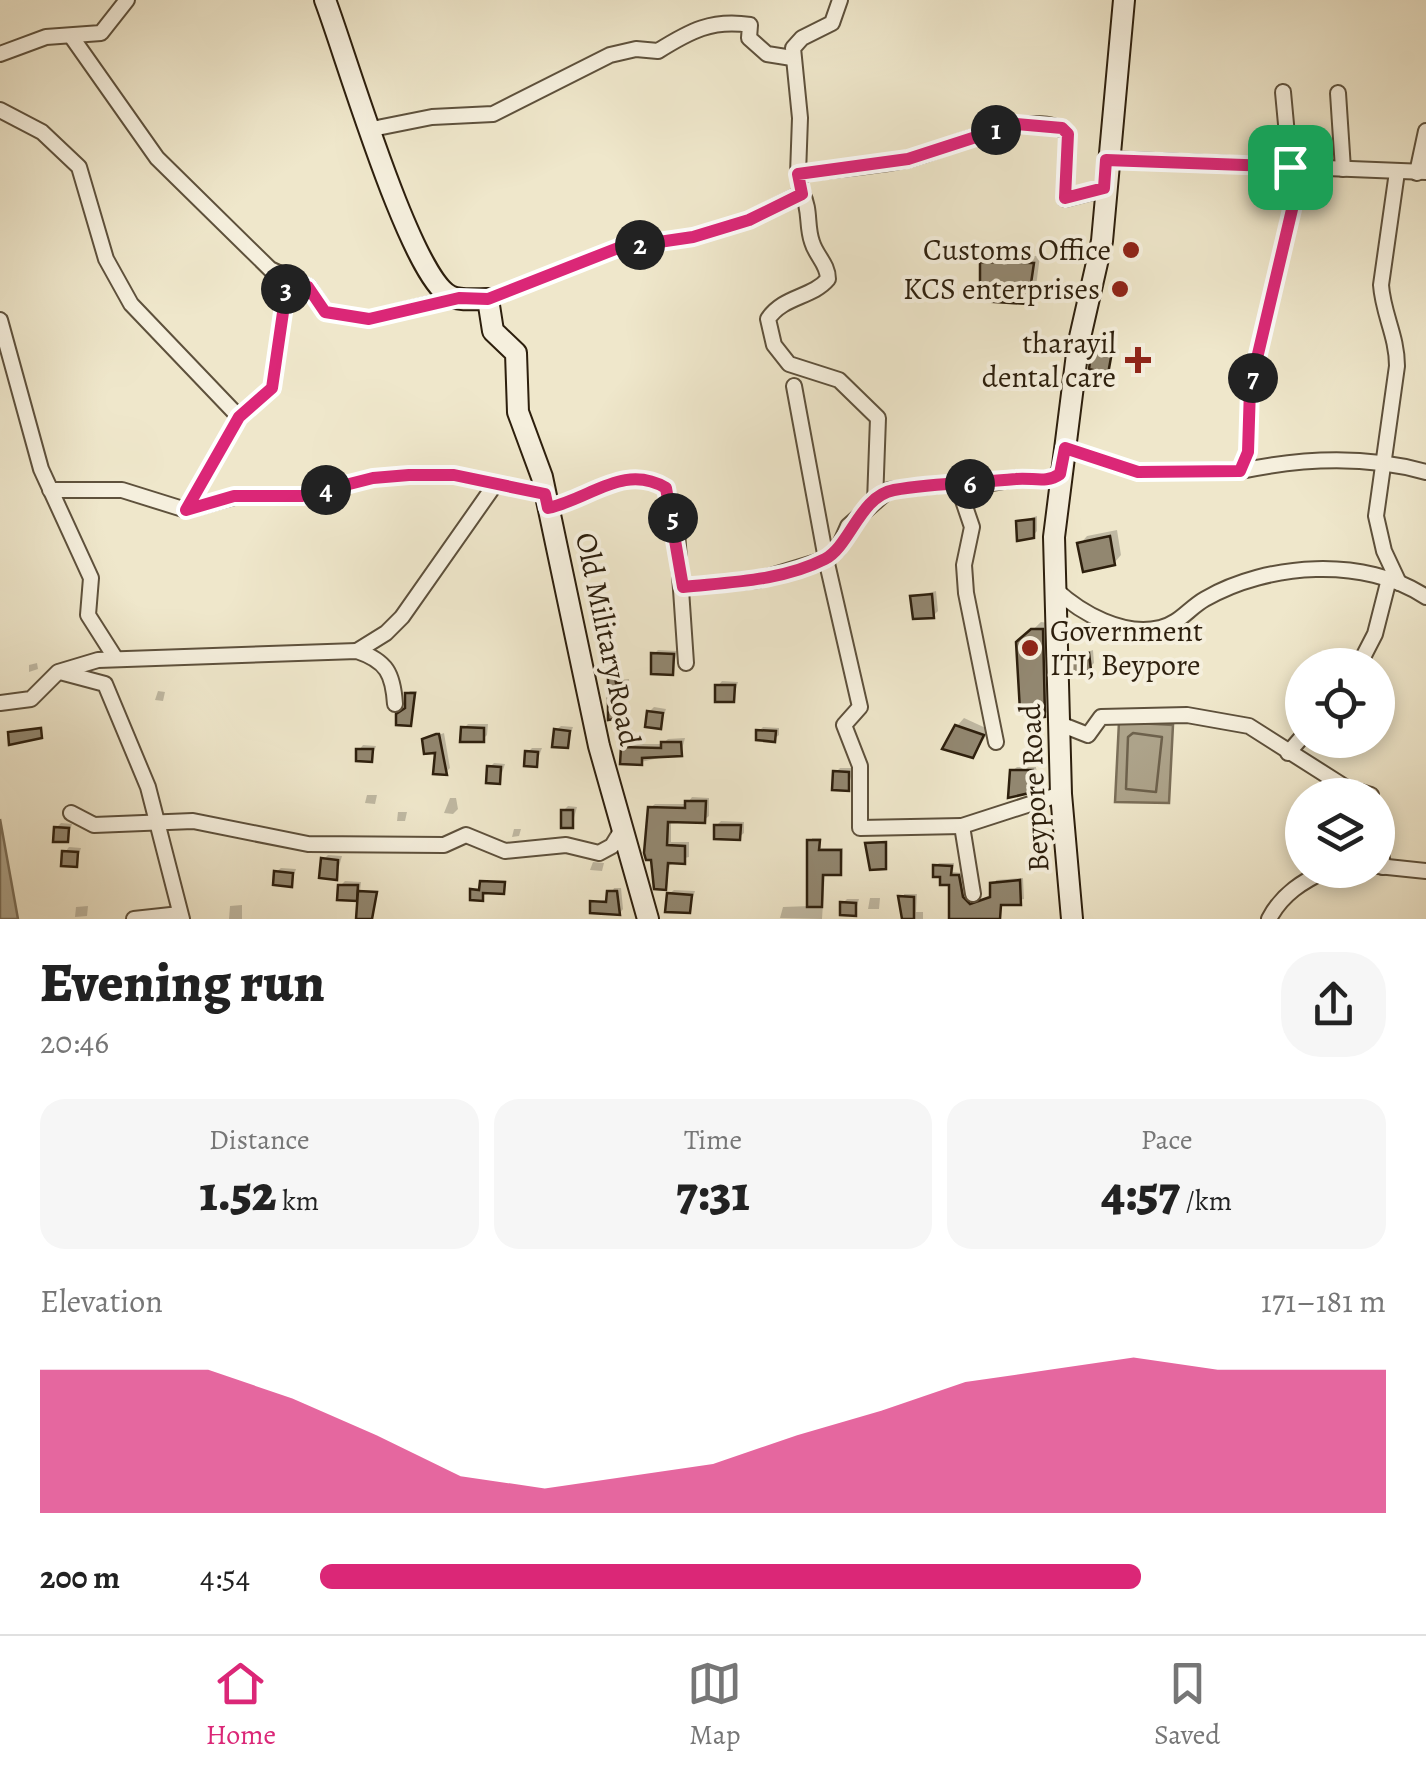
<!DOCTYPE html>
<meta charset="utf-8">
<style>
body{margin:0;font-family:Alegreya,serif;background:#f6f6f6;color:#222;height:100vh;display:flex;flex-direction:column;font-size:38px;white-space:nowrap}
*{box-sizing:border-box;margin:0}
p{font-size:32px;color:#767676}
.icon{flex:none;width:55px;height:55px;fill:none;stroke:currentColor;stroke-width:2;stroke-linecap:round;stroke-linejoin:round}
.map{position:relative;height:919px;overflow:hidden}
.side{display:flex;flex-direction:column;background:#fff;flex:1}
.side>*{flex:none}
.fabs{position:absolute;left:1285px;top:648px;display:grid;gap:20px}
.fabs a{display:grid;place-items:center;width:110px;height:110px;border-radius:50%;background:#fff;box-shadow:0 5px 15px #0003;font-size:50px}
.pin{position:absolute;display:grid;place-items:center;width:85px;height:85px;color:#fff;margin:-42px;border-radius:20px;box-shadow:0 5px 15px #0006}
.km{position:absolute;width:50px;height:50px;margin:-25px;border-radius:50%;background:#222;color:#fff;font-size:28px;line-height:50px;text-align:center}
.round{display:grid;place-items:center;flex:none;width:105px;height:105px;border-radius:40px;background:#f6f6f6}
.head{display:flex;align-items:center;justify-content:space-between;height:170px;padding:0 40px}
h1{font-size:55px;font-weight:800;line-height:75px}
.metrics{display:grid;grid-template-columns:repeat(3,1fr);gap:15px;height:170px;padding:10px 40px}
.metrics div{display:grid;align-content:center;border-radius:25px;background:#f6f6f6;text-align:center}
.metrics b{font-size:50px;font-weight:800}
.metrics small{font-size:28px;font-weight:400}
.metrics p{font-size:28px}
.chart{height:280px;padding:20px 40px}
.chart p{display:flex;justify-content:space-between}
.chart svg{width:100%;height:180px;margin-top:10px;fill:#db2777;opacity:.7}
ul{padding:0 40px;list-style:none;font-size:32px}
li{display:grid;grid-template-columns:160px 120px 1fr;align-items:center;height:75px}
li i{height:25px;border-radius:12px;background:#db2777}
.tabs{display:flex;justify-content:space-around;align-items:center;height:140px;border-top:2px solid #e0e0e0;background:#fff;font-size:28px;color:#767676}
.tabs a{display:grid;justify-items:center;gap:5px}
.tabs .current{color:#db2777}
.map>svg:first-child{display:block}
.water{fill:#ada38a;stroke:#7a6e58;stroke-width:2.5}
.shadow{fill:#0003}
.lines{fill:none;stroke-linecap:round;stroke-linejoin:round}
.shore{stroke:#6d614c;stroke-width:2.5}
.building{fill:#928770;stroke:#2d1f0d;stroke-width:2.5}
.minor-casing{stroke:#5e513c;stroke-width:18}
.secondary-casing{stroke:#2d1f0d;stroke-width:24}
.minor{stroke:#f5efdd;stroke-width:14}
.secondary{stroke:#f5efdd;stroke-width:20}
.route-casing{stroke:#fff;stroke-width:20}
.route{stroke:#db2777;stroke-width:12}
.poi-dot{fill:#8f2418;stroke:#f5efdd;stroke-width:4}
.labels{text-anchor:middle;stroke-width:8;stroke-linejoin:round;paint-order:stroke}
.poi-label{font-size:30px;fill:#2d1f0d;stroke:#f5efdd;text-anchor:end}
.street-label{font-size:30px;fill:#2d1f0d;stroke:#f5efdd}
</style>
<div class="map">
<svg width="1426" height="919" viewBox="0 0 1426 919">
<rect width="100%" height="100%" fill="#efe7cb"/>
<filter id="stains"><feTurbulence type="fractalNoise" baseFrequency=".002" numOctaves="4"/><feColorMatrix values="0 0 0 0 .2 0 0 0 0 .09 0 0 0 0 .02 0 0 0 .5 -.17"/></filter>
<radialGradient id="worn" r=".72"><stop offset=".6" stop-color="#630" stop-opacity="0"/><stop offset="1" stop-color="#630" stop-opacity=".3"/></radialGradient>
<g class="water">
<path d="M1119,722L1173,725L1169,803L1115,802Z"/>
<path d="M0,819L18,919H0Z"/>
</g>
<g class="shadow">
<path d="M990,256H1040L1035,294L1027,302L982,263Z"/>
<path d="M1101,337H1117L1108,371L1096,341Z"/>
<path d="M1037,516V531L1033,536L1018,522Z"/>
<path d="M1117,530L1121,555L1114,563L1080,544L1087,536Z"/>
<path d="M936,591L938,611L933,616L912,597Z"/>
<path d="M1041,622L1049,623L1052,707L1044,715L1019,643Z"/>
<path d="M658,650L677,651L672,673L654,654Z"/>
<path d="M1093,650L1094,663L1090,667L1074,657Z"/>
<path d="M37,663L38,669L29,672V665Z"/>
<path d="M618,668L620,680L629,679V691L623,697L626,711L621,716L611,673Z"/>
<path d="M722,681L738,682L733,699L718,686Z"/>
<path d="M158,691L165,692L163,701L155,700Z"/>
<path d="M410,691H417L410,723L407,694Z"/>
<path d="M654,707L666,709L660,726L649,712Z"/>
<path d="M964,718L990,730L973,755L957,726Z"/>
<path d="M468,724H488L487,735L482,740L464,728Z"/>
<path d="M561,726L573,727L567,745L556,730Z"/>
<path d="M763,727L779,728V735L774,739L759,731Z"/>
<path d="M444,733L450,768L446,772L437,750L425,740Z"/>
<path d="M685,738L681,753L641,762L623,748L628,744H662L668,739Z"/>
<path d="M363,745L376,746L371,760L359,750Z"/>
<path d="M532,748H542L536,764L528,752Z"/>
<path d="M494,763L505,764L499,782L490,767Z"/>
<path d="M1017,767H1036L1038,784L1033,789L1012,771Z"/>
<path d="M840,768H853L848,789L836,772Z"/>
<path d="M377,795L375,804L365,803L367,795Z"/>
<path d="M692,797L709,798V816L704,820H671V842H689V857L671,861L665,887L650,808L655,804H687Z"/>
<path d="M450,798H456L458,809L453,814L444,813Z"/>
<path d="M568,806L577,807L572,825L563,811Z"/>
<path d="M407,812L405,821H397L398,812Z"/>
<path d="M721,821L744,822V833L739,837L716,826Z"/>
<path d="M61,823L72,824L67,840L56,828Z"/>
<path d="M521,829L519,836L512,837L514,829Z"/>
<path d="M812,838H821V848H843L842,869L825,872L822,919L780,918L783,907L810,906Z"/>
<path d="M69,847L81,848L76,864L65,852Z"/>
<path d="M328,855L342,856L336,877L323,860Z"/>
<path d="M604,863L602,871L590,870L593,862Z"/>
<path d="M939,863H954L953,872L962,873L965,893L974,902L993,896L996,880L1023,878L1024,899L997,903L995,919H952L951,883L936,866Z"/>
<path d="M281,868L296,869L291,884L276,872Z"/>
<path d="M345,881L361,882L360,891H378L372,919H359L361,893L356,898L340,886Z"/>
<path d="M614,888H621L623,909L620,913L593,902L609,899Z"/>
<path d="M674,890L695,891L689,911L669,894Z"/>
<path d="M904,894H917L916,912H923V919H903Z"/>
<path d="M870,898H880L879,909H868Z"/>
<path d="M847,899H859L855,913L843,903Z"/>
<path d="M242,905V919H229L230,906Z"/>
<path d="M88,906L87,916L75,917L76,907Z"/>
</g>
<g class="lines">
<path class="shore" d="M1133,733L1162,737L1156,792L1126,789L1128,737Z"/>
</g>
<g class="building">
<path d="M980,262L1034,263L1028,304L980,301Z"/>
<path d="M1093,340L1114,341L1108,374L1089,369Z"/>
<path d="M1034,519V538L1017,541L1016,521Z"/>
<path d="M1110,536L1115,565L1083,572L1077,543Z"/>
<path d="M932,594L934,618L913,619L910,596Z"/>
<path d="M1031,629H1043L1045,717L1029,719L1020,711L1016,642Z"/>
<path d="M651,653L674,654L673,675L651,674Z"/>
<path d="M1089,653L1091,670L1071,673V656Z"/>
<path d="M608,672H614L616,683H626V698H619L622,718L608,720Z"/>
<path d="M715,685H735L734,702H715Z"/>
<path d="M405,693H415L411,726L396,725V714L405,708Z"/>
<path d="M647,711L663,713L661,729L645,727Z"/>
<path d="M955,725L984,735L973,758L942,749Z"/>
<path d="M461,727L484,728V742H460Z"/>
<path d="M41,728L42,738L9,745L8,732Z"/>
<path d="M554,729L570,731L568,748L552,747Z"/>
<path d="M756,730L776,731L775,742L756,740Z"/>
<path d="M436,734H439L447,775L433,774L435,753L424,754L422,739Z"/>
<path d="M661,742H681L682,756L642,758V765L620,764L621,747L661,748Z"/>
<path d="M356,749H373L372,762L356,761Z"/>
<path d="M525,751L538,752L537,767L524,766Z"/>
<path d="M487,766L501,767L500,784L486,783Z"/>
<path d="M1010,770H1033L1034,792L1008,798Z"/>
<path d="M833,771L849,772V791L832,790Z"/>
<path d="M685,801H706L705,823L668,822L667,845L685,846V864L668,863L666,890L654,889L651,860H646L644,853L648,807L685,808Z"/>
<rect x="561" y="810" width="12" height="18"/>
<path d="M714,825H741L740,840L714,839Z"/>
<path d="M54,827L69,828L68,842H53Z"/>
<path d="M807,840H820L819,850H841V875H823L822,907H807Z"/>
<path d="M886,842V869L870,870L865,843Z"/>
<path d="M62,851L78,852L77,867L61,866Z"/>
<path d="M321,858L338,860L337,880L319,878Z"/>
<path d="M933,865L952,866L951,875H959L963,897L970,904L990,897V883L1020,880L1021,905H1001L1000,919H949V885H940V877H933Z"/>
<path d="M274,871L293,873L292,887L273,885Z"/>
<path d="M480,881L505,882L504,894L483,893V901L470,900V889L479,890Z"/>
<path d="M338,885H358L357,901L337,900Z"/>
<path d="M358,891L377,892L372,919H356Z"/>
<path d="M607,891H617L620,915L590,913V901L606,902Z"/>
<path d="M667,893L692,895L690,913L665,912Z"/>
<path d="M898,896L914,897V919H902Z"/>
<path d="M840,902L856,903V916L840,915Z"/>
</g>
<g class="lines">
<defs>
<g id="minor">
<path d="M71,36L157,158L270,269L309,287L325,312L369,319L459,297"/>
<path d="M0,54L46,37L101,33L127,0"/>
<path d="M1283,92L1290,167"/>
<path d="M1338,93L1343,169"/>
<path d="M0,110L42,132L79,167L106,259L131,304L239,417"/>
<path d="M372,129L432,117L493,114L610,55L636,49L658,51C690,31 712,19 750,25L749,38L767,54L792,58"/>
<path d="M1106,159L1426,172"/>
<path d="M1397,172L1381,285C1383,314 1397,336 1397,366L1376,516L1384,551L1399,583"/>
<path d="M1417,173L1426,131"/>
<path d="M798,174L800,118L793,48L802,38L832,23L840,0"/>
<path d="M802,193C811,210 806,225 812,242C816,256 828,264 828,279C812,298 783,296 768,319L774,345L789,364L839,380L878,418L875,502"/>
<path d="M488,299L618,248L693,237L749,220L802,193L798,174C834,169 871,167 906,160C942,152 1035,103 1068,134L1065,199L1104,189"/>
<path d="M0,320L41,469L91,578L88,615L116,659"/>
<path d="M794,386L826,559L860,707L844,725L860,766V828L962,826"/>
<path d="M1065,448L1138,472L1241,471L1248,452L1250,388L1302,167"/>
<path d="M1241,471C1302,458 1365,455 1426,472"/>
<path d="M957,483L972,527L964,565L966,593L996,742"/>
<path d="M50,490H122L186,510L239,417L272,388L288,278"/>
<path d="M549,508C590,499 624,463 666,488L677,531L686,663"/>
<path d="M186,510L234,497L302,496L373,478L409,475H454L545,494"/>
<path d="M683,587L758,580L826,559L838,549L848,526L889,490L957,483L976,486L1020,478L1051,480L1061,469"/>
<path d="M1056,590C1081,613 1123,637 1160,628C1179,624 1189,608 1205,599C1267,563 1365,556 1426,597"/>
<path d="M357,651L386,633L402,617L494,486"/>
<path d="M1359,665L1375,634L1389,579"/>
<path d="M60,672L105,684L148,787L182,919"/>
<path d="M0,703L31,699L58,672L98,660L357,651C387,661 393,674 395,704"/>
<path d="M1060,724L1088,735L1101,717L1187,715L1249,726L1345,787L1371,795"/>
<path d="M1288,753L1302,737"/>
<path d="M1378,809V813"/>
<path d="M71,813L94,825L193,821L308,844L444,845L466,835L505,851L566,845L599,853L612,846L623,828"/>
<path d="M1378,829L1383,867"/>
<path d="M1378,866L1426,871"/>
<path d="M973,894L962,826L1061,794"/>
<path d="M134,919L180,914"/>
<path d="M1269,919C1282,894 1303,881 1327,870"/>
</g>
<g id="secondary">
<path d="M325,0C345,52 410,276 450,296C459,301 477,299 488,299L493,331L516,353L518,412L542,477L599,746L648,919"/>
<path d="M1072,919L1061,794L1054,537L1078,346L1102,241L1124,0"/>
</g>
</defs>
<use href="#minor" class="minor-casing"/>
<use href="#secondary" class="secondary-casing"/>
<use href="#minor" class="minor"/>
<use href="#secondary" class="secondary"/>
</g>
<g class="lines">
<defs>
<path id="route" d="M1016,124L1062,128L1068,134L1065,198L1104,188L1106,160L1302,167L1250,388L1248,452L1240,471L1138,472L1065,448L1060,474C1046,484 1032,477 1016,479C975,483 935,483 894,490C860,496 850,546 825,559C782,581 730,582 683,587L666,488C624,463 590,499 548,508L545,494L454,475H409L373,478L302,496H234L186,510L239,417L272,388L288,278L308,287L325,312L369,319L459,298L488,299L618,248L693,237L749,220L802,194L798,174L908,159Z"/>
</defs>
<use href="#route" class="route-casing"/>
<use href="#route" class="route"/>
</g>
<g class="poi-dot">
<circle cx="1131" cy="250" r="10"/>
<circle cx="1120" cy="289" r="10"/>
<path d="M1133 345h10v10h10v10h-10v10h-10v-10h-10v-10h10z"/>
<circle cx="1030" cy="648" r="10"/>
</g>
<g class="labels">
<g class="poi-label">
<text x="1111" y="260">Customs Office</text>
<text x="1100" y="299">KCS enterprises</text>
<text x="1116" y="353">tharayil<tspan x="1116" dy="34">dental care</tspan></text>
<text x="1050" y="641" text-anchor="start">Government<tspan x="1050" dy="34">ITI, Beypore</tspan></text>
</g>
<g class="street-label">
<text transform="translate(608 639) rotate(78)" y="10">Old Military Road</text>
<text transform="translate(1034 788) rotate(-93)" y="10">Beypore Road</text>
</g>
</g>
<rect width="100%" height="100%" filter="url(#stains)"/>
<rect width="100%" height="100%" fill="url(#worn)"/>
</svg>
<div class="fabs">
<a><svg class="icon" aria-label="locate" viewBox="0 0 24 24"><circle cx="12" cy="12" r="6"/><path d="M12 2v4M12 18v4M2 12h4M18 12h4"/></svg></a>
<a><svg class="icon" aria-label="layers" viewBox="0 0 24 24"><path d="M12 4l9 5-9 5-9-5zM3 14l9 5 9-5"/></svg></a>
</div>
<div class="pin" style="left:1290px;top:167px;background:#1e9e55"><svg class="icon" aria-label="arrive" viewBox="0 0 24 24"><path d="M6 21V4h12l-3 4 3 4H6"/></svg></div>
<b class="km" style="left:996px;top:130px">1</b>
<b class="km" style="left:640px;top:245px">2</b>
<b class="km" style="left:286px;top:289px">3</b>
<b class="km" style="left:326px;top:490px">4</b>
<b class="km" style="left:673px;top:518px">5</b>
<b class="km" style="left:970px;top:484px">6</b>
<b class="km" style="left:1253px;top:378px">7</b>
</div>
<section class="side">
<div class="head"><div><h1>Evening run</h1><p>20:46</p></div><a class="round"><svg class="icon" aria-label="share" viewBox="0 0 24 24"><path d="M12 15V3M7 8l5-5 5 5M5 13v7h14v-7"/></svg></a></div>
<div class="metrics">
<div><p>Distance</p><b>1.52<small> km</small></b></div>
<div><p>Time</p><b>7:31</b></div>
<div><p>Pace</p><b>4:57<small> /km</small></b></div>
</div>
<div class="chart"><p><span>Elevation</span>171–181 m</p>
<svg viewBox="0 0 160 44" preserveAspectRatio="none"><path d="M0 44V9L10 9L20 9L30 16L40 25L50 35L60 38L70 35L80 32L90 25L100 19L110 12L120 9L130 6L140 9L150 9L160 9V44z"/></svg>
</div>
<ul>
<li><b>200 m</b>4:54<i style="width:77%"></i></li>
</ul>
</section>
<nav class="tabs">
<a class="current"><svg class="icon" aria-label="home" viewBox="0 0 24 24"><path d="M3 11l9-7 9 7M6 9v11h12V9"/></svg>Home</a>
<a><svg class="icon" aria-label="map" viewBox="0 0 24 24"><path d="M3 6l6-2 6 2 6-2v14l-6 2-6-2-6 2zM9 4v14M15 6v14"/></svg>Map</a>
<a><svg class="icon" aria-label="saved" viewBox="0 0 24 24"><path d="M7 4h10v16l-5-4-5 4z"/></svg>Saved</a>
</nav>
